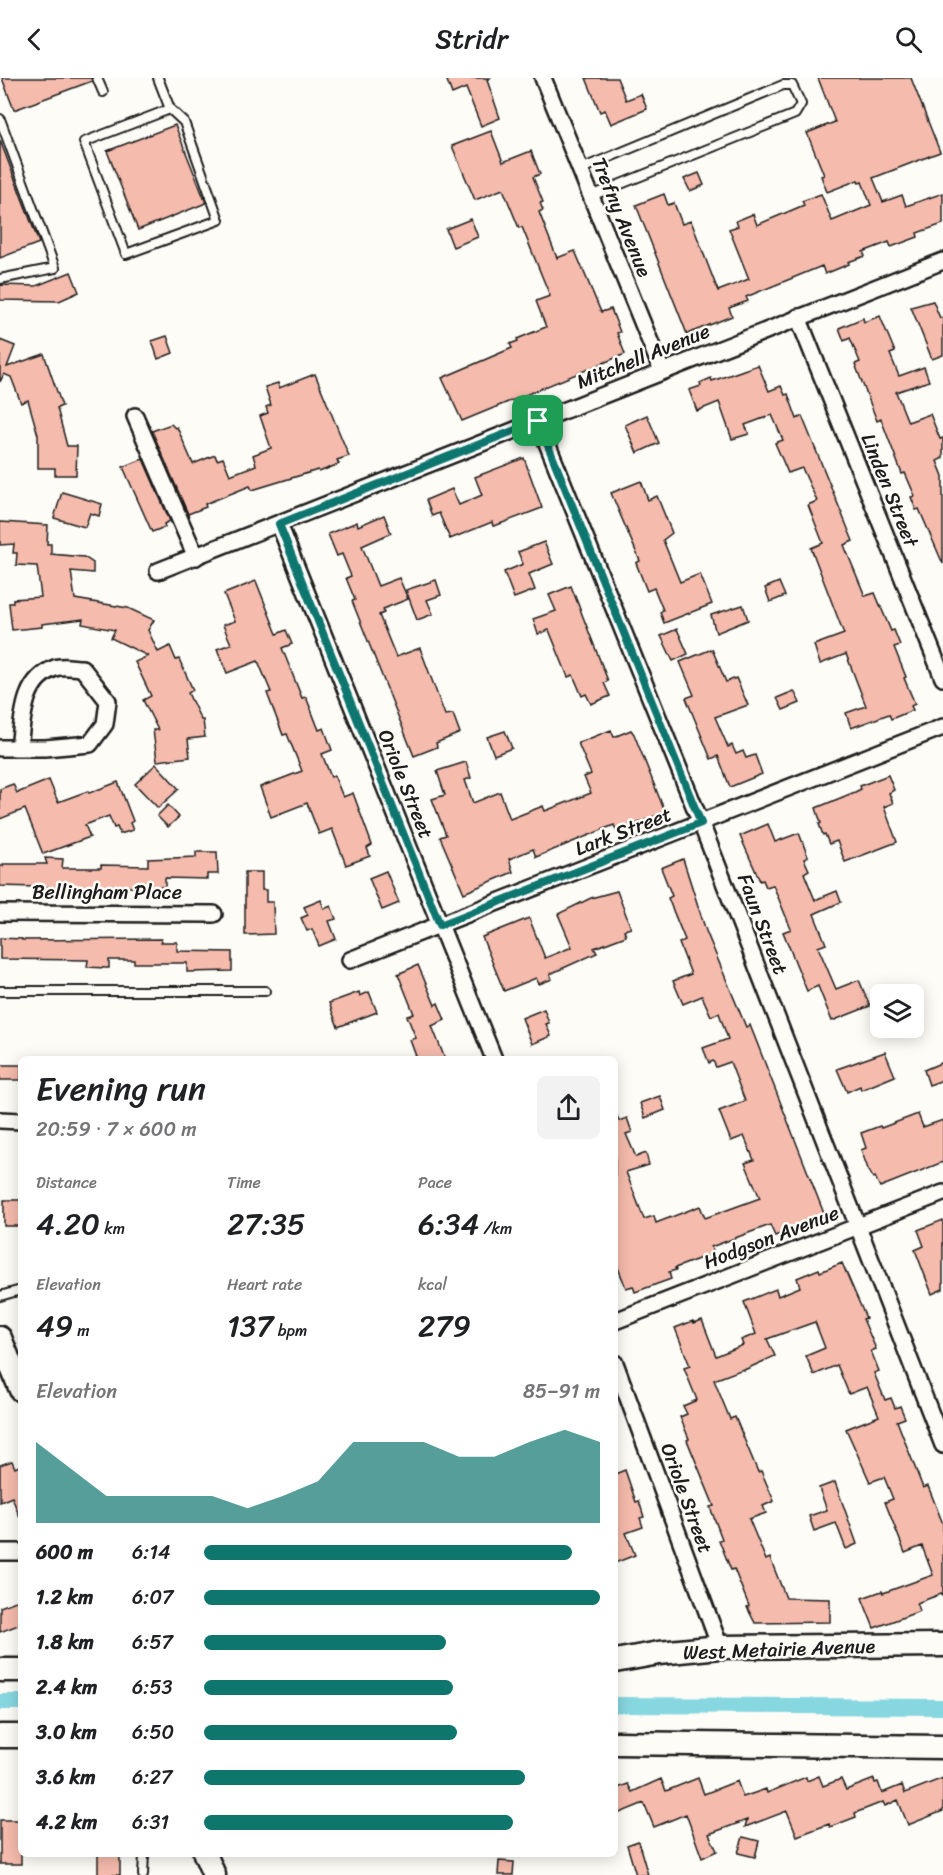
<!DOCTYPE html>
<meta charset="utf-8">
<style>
body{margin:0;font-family:Sriracha,sans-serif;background:#f2f2f2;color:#202124;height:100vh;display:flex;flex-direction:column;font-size:22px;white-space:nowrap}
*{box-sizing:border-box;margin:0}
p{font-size:20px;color:#757577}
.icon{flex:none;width:33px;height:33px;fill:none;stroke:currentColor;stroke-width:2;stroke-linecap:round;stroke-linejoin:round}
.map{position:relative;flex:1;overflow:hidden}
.sheet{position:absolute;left:18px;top:978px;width:600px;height:801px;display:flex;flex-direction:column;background:#fff;border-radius:9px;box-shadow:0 3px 15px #0003}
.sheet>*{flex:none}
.tools{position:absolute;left:870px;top:906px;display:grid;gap:12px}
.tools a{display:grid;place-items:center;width:54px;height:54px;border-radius:9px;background:#fff;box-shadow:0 3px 15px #0003;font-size:30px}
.pin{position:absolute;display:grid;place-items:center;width:51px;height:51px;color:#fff;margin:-26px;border-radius:12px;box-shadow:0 3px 9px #0006}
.round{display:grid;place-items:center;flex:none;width:63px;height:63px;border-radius:9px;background:#f2f2f2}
.overview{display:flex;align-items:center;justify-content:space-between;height:102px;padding:0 18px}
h1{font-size:33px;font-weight:600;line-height:45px}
.metrics{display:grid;grid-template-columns:repeat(3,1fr);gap:9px;height:102px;padding:6px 18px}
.metrics div{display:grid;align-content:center}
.metrics b{font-size:30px;font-weight:600}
.metrics small{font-size:16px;font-weight:400}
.metrics p{font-size:16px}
.chart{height:168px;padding:12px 18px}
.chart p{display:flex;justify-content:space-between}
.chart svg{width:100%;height:108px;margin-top:6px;fill:#0f766e;opacity:.7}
ul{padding:0 18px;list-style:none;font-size:20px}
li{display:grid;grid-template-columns:96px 72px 1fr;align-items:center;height:45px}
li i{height:15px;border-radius:8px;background:#0f766e}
header{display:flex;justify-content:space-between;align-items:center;height:78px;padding:0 18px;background:#fff;font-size:27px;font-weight:600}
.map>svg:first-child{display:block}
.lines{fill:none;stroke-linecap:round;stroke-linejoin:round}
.canal{stroke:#87d7e1;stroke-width:16}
.building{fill:#f5bbac;stroke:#1c1c1c;stroke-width:1.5}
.lane-casing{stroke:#1c1c1c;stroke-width:12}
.street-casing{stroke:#1c1c1c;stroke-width:20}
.secondary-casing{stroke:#1c1c1c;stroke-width:27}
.lane{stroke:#fdfcf7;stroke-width:8}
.street{stroke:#fdfcf7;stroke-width:15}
.secondary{stroke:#fdfcf7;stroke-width:22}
.route-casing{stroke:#fff;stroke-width:12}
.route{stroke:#0f766e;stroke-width:8}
.labels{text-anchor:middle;stroke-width:5;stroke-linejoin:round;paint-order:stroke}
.street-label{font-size:20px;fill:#1c1c1c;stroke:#fdfcf7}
</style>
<header><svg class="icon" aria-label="back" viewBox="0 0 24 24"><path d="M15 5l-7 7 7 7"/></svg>Stridr<svg class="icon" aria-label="search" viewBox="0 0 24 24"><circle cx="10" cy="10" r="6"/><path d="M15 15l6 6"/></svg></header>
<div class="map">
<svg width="943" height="1797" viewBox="0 0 943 1797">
<rect width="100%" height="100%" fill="#fdfcf7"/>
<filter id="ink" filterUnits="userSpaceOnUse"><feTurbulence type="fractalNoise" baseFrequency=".0167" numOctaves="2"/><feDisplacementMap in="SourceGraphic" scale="12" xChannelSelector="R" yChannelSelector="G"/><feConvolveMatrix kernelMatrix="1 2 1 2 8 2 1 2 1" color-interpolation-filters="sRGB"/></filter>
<g filter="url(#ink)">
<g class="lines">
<g class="canal">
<path d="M0,1624H21"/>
<path d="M615,1627L943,1629"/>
</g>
</g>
<g class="building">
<path d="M2,0H91L92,3L14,32Z"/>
<path d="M446,0H490L487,2L500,40L481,48L466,10L452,16Z"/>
<path d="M586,0H617L626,22L641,16L647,31L611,46L605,32L600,34Z"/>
<path d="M818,0H911L940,74L873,100L883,124L902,117L906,128L943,115V146L917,155L918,159L891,169L889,164L863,174L865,178L848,184L849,186L825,196L822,188L746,219L748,223L729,230L732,238L687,256L636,127L664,116L668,127L674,125L682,146L691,143L718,213L749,201L729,151L738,148L736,143L753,136L757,147L804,127L802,123L821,116L832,143L871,127L862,104L859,105L858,102L827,114L821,98L824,97L807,55L835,44Z"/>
<path d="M175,47L206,125L138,152L107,73Z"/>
<path d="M491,53L503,84L531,73L540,96L533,99L543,124L540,125L543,132L539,134L557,180L575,173L601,234L611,231L620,254L617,255L625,276L462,343L442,300L512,270L510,266L518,263L517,261L546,249L536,223L550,218L522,149L519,150L503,111L475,122L452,68Z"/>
<path d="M0,62L39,165L0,180Z"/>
<path d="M699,95L704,107L690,113L684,101Z"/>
<path d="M471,141L478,159L453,169L446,151Z"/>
<path d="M71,194L79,214L59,223L0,222V207L36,208Z"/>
<path d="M933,223L940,240L943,239V277L932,281L911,229Z"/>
<path d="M880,238L895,274L890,276L899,298L924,289L929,303L896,314L908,344L930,336L940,361L943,360V380L937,383L943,398V486L919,431L916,432L911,419L915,418L905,395L902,396L881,341L877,343L855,286L860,284L850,260L844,263L839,250L863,240L864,244Z"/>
<path d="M167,258L173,275L158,281L152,263Z"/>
<path d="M0,262L15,268L7,289L44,276L62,328L57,330L67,368H77L76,397H55V390H38V357L28,322L21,325L11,299L4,296L0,304Z"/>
<path d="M758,287L769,313L781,308L785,317L788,316L797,341L802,338L853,463L844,467L865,518L875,515L891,553L894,552L900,567L894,569L906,599L904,600L915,626L911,628L913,632L891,641L889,636L851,650L846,635L866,628L846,576L820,586L814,567L844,556L811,470L823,465L808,427L817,423L802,390L788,395L775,365L783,362L772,337L745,347L749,356L732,361L719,324L697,333L689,312L701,308L700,305L711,300L712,303Z"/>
<path d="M315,296L349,378L337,382L339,386L319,394L318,392L252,412L250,408L205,426L206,429L188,436L152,353L171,346L175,350L177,349L193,386L215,377L217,382L223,380L230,397L256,387L253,377L271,370L260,338L268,335L266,329L271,327L265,309L278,305L279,310Z"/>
<path d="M647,337L659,365L637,375L625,347Z"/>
<path d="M524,380L542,430L497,447L493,448L492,444L450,461L439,435L432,438L426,422L452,411L459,427L482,417L475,399Z"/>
<path d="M143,381L170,443L164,446L165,449L152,454L123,389Z"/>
<path d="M641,403L648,422L657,418L672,455L663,462L680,504L700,496L712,526L664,545L660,534L663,532L654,510L647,513L636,485L640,483L611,415Z"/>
<path d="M62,414L102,426L99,438L90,435L85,449L54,440Z"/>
<path d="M384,437L391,455L362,468L378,508L399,500L408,521L383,531L384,535L379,537L396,579L420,570L445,637L453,636L460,655L436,665L437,669L414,678L352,523L355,522L346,500L351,498L342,476L337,478L328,456L357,444L358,448Z"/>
<path d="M0,444L48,447L47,466H51V476L84,479L93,485V495L71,493L75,521L128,530L154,542L148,552L158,574L170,568L176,582L179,581L193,612L188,615L201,642H203L205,659L188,661L190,679L157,683L153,652H158L143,622L151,618L135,584L148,578L111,560L115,552L82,546L83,541L42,546V549L12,552L9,525H13V521L41,519L37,488L16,487L17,475H13L14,466L0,467Z"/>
<path d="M544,464L553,486L529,496L535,512L514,520L504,494L523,486L518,474Z"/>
<path d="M436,502L441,517L427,522L433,536L417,542L406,512Z"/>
<path d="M256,503L277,556L286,552L292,566L282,570L302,620L306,619L319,652L324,650L332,672L322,676L331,699L334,697L343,719L353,715L372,767L367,770L370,778L346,787L332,751L319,756L307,725L271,739L260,709L302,693L287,656L283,657L267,615L271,614L258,583L227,595L217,571L231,566L223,547L235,543L224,516Z"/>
<path d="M779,504L785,518L770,524L765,510Z"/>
<path d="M571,508L608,603L604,605L610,618L591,626L586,616L582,618L573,597L568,599L549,552L538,556L533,541L556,533L549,517Z"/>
<path d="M743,527L748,542L716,555L711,537Z"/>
<path d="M677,551L688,576L673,583L661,558Z"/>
<path d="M712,571L726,604L736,600L748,627L715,639L728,669L732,667L736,676L743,673L746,680L755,677L762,696L730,709L718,678L711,681L686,620L694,617L680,584Z"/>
<path d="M794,613L800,625L783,632L777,620Z"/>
<path d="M611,652L614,659L631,652L634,656L665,734L617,754L614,747L536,779L533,771L509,781L513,794L464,815L440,759L446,757L432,721L445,717L437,693L466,684L471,700L465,702L473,725L500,714L510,741L543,728L545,733L591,715L584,699L591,696L578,665Z"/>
<path d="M505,653L512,670L494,677L487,659Z"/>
<path d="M156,686L179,711L158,730L135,706Z"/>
<path d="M888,697L894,712L889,715L893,725L884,729L897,764L845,784L837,763L829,766L825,756L823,757L819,746L821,745L816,730L855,714L861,711L860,708Z"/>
<path d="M49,702L58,724L88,713L89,715L118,704L133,743L130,745L133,752L120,756L117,749L114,750L109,738L85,747L90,759L43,776L25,731L0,741V711L13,706L17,715Z"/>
<path d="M168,727L179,739L168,749L157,738Z"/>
<path d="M768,746L775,764L799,755L808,779L804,781L809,792L804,795L815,822L837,813L841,824L814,836L826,866L818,869L836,911L859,902L870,928L832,943L818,908L807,913L783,854L791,851L773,807L766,809L763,802L760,803L740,758Z"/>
<path d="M196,774H217L218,796H207V801L165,800V809H158L157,812H145V809H111V811L0,808V788H3V786H47L45,780L63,781L62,790H101V787L148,788V781L196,779Z"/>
<path d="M683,781L706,853L746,949L750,947L825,1138L775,1158L770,1147L711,1169L714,1175L675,1190L676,1192L669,1194L671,1201L635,1214L633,1208L626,1210L615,1182V1033L619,1043L627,1040L632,1054L626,1056L636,1079L646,1075L649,1087L626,1094L644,1141L654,1138L656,1145L700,1128L705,1140L760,1120L745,1085L754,1082L744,1058L731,1063L719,1033L745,1023L730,984L716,989L713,983L709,985L703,970L728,961L719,935L711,938L702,918L683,926L673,903L691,896L679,865L685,862L668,820L672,818L661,790Z"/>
<path d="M386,793L399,825L382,832L369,800Z"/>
<path d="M245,794H262V812H266V824H273L274,856L245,857Z"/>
<path d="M617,813L631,850L624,852L626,858L594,870L597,875L550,896L552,901L539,906L536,900L504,913L482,859L529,840L545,880L572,869L558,836L591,820Z"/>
<path d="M321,822L324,831L331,828L336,841L329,843L336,861L319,868L312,851L307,853L301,840L308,837L304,829Z"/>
<path d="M0,860L22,861V862L161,861V864H177V873L232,874V893L187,894V885H134V882H109V890H106L87,889L88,882L0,881Z"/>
<path d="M418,887L435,927L438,925L445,942L432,948L445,981H417L410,962L416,960L407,938L414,936L398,896Z"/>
<path d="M359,914L360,918L369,914L377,934L338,949L329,925Z"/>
<path d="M544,931L549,945L546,946L551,958L532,966L522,940Z"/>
<path d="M885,974L895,998L861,1012L860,1008L847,1014L837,991Z"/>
<path d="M943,984V1002L929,1007L924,992Z"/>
<rect x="0" y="987" width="21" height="15"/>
<path d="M660,1018L665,1032L645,1040L640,1025Z"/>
<path d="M918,1036L923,1049L943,1042V1084L880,1109L875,1099L873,1100L868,1091L861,1072L866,1070L861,1055L880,1048L881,1050Z"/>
<rect x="4" y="1122" width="17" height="26"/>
<path d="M943,1142V1211L932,1216L915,1172L924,1168L918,1152Z"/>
<path d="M842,1185L866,1240L863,1241L876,1271L871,1273L879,1293L874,1295L885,1322L891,1320L895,1330L900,1328L905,1340L897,1343L923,1410L928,1408L943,1446V1519L941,1516L917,1525L920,1533L874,1550L862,1520L882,1513L883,1515L933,1497L922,1468L905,1475L885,1424L893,1421L884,1399L870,1404L846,1351L879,1338L867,1309L849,1316L837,1287L814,1297L806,1278L825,1270L815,1244L767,1261L775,1278L744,1292L743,1291L714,1302L730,1341L735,1339L758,1394L761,1393L774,1423L763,1428L766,1435L749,1441L766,1482L770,1480L786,1520L830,1521V1544L755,1545L747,1529L749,1528L734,1491L731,1492L719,1462L722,1461L710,1429L714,1428L687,1362L689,1361L680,1339L687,1336L683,1328L697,1322L684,1290L690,1288L675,1250L693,1243L694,1245L702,1242L716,1278L743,1267L741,1262L756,1256L744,1224L776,1211L778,1218L800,1209L797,1200L819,1191L820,1194Z"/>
<path d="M12,1383L15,1390L21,1387L20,1440L12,1419L0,1424V1387Z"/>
<path d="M625,1392L636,1424L639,1423L644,1439L640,1440L643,1449L626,1455L635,1477L615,1485V1396Z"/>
<path d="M835,1404L857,1466L846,1471L836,1445L814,1453L809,1438L827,1432L819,1410Z"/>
<path d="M21,1521V1546L0,1554V1529Z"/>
<path d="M819,1698L823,1708L841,1701L846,1712L874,1701L875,1705L878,1704L882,1715L902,1707L905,1715L943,1700V1733L908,1747L898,1722L885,1728L883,1724L855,1735L856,1739L830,1749L829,1746L797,1758L787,1733L745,1749L747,1742L709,1756L717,1773L702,1780L686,1736L654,1749L644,1725L615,1737V1711L628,1706L632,1714L661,1701L666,1713L698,1700L704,1716L737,1703L743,1719L766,1711L767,1715L806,1699L807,1703Z"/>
<rect x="0" y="1742" width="21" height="44"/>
<path d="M743,1759L759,1763L755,1779L738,1775Z"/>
<path d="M638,1763L648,1797H636L627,1767Z"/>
<rect x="98" y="1776" width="22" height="21"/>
<path d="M499,1783L514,1784L513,1797H498Z"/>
</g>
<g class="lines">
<defs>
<g id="lane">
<path d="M97,0L103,14"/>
<path d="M158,0L170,31L184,44L219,142L126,176L84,64L170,31"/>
<path d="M0,41L55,190L0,201"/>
<path d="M581,91L783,7H792L801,26L795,36L591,118"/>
<path d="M0,913H265"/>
<path d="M0,1218L21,1212"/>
<path d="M143,1797L144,1776"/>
</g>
<g id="street">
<path d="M543,0L662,293"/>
<path d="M798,239L943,600"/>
<path d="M135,338L196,479"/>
<path d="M538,343L701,745L943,1367"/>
<path d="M279,446L494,981"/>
<path d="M158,493L943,183"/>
<path d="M0,670H45L90,666L105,646L108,623L82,590C74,590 62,587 55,590C22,602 23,640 19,670"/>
<path d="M0,835L214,836"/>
<path d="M350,882L943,649"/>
<path d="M0,1042L21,1043"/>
<path d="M615,1243L943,1115"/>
<path d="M615,1285L720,1569"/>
<path d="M0,1474H21"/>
</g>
<g id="secondary">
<path d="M0,1260L21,1312"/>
<path d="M615,1583L659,1575L720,1569L943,1567"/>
<path d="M0,1592H21"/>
<path d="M0,1658H21"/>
<path d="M615,1665L943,1669"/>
<path d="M205,1776L214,1797"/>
</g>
</defs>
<use href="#lane" class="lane-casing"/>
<use href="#street" class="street-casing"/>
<use href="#secondary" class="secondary-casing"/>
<use href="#lane" class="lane"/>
<use href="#street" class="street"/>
<use href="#secondary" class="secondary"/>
</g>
</g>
<g class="lines" filter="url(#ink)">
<defs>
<path id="route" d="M538,343L701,745L440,847L279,446Z"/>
</defs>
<use href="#route" class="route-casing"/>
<use href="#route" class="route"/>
</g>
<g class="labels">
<g class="street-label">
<text transform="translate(622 139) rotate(68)" y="7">Trefny Avenue</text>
<text transform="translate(643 278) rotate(-22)" y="7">Mitchell Avenue</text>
<text transform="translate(890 412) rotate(68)" y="7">Linden Street</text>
<text transform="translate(406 706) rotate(68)" y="7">Oriole Street</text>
<text transform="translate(623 753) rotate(-21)" y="7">Lark Street</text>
<text x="107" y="821">Bellingham Place</text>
<text transform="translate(763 846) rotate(69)" y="7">Faun Street</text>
<text transform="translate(771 1159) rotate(-21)" y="7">Hodgson Avenue</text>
<text transform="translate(687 1420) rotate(70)" y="7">Oriole Street</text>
<text transform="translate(779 1571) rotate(-2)" y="7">West Metairie Avenue</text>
</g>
</g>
</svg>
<div class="tools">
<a><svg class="icon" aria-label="layers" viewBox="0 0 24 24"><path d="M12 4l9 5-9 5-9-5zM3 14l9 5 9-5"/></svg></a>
</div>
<div class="pin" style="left:538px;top:343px;background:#1e9e55"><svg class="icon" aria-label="arrive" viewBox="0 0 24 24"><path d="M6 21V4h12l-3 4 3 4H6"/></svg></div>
<section class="sheet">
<div class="overview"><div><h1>Evening run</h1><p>20:59 · 7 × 600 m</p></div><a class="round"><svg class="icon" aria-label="share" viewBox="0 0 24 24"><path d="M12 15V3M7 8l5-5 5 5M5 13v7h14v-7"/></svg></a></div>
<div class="metrics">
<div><p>Distance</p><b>4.20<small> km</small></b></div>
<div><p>Time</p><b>27:35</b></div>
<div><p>Pace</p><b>6:34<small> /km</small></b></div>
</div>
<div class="metrics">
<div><p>Elevation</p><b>49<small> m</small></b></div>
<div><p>Heart rate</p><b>137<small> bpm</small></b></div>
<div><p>kcal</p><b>279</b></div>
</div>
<div class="chart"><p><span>Elevation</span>85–91 m</p>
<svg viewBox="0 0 160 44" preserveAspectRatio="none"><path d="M0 44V11L10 22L20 33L30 33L40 33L50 33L60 38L70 33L80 27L90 11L100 11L110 11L120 17L130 17L140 11L150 6L160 11V44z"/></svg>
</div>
<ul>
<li><b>600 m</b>6:14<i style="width:93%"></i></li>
<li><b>1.2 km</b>6:07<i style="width:100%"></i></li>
<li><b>1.8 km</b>6:57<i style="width:61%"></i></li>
<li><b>2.4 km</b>6:53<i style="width:63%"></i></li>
<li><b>3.0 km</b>6:50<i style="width:64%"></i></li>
<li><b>3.6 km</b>6:27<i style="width:81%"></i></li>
<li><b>4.2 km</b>6:31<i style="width:78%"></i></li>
</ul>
</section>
</div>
